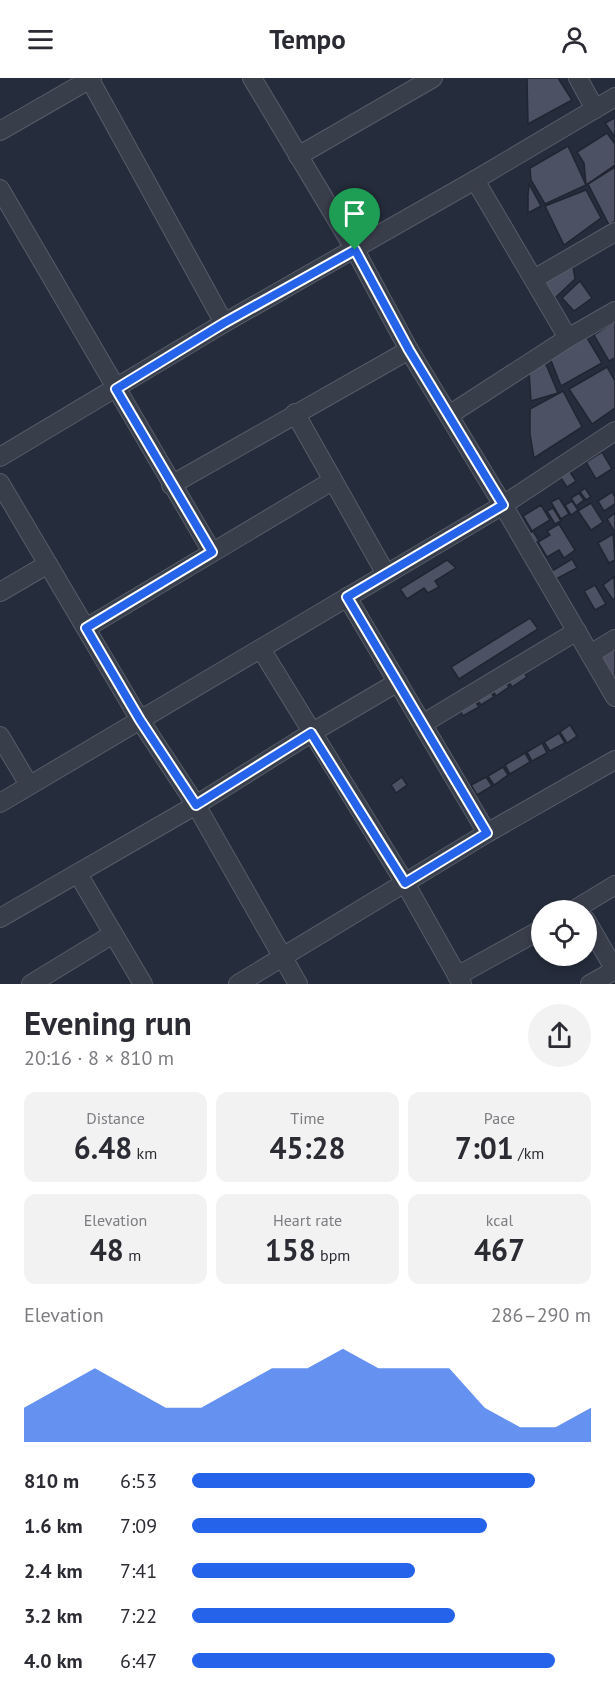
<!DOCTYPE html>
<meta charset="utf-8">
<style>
body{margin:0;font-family:"PT Sans",sans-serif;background:#f2f2f3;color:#2b2b33;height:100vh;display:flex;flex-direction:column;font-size:22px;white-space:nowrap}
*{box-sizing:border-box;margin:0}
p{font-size:20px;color:#7c7c81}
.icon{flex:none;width:33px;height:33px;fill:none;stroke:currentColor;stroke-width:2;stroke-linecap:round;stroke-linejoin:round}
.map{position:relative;height:906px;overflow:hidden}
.side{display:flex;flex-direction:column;background:#fff;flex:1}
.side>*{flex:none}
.buttons{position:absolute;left:531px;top:822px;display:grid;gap:12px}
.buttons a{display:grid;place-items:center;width:66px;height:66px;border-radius:50%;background:#fff;box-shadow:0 3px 9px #0003;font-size:30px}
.pin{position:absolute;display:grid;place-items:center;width:51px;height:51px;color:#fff;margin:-62px -26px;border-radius:50% 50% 50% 0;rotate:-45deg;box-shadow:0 0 6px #0007}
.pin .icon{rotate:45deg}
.round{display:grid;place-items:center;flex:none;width:63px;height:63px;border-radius:32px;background:#f2f2f3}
.head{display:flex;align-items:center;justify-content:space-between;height:102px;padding:0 24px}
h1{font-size:33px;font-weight:800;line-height:45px}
.metrics{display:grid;grid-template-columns:repeat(3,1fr);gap:9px;height:102px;padding:6px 24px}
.metrics div{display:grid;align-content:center;border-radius:12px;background:#f2f2f3;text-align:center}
.metrics b{font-size:30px;font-weight:800}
.metrics small{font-size:16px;font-weight:400}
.metrics p{font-size:16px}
.chart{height:168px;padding:12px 24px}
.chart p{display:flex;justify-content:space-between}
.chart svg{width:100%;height:108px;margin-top:6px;fill:#2563eb;opacity:.7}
ul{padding:0 24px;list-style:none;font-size:20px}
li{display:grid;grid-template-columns:96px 72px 1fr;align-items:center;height:45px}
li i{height:15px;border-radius:8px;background:#2563eb}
header{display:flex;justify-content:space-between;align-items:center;height:78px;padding:0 24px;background:#fff;font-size:27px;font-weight:800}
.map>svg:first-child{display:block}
.building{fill:#4c5263;stroke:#202532;stroke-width:1.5}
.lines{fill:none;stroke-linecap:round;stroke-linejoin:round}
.minor-casing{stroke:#575c69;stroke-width:20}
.minor{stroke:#393e4b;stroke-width:18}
.route-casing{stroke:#fff;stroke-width:12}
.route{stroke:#2563eb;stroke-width:8}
</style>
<header><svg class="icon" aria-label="menu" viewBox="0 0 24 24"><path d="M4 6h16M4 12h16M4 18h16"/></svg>Tempo<svg class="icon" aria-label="person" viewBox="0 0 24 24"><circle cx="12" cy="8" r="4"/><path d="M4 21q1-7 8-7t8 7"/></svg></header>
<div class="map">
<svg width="615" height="906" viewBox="0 0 615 906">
<rect width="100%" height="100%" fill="#252c3b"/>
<g class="building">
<path d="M527,0H558L572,22L528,46Z"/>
<path d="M615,40V59L605,45Z"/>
<path d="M607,55L615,66V87L586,107L584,85L577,74Z"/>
<path d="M568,68L586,107L545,126L531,102L530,90Z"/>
<path d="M615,89V143L609,147L588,106Z"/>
<path d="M529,106L541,128L528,135V118Z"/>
<path d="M586,112L601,140L564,167L545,128Z"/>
<path d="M573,189L575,201L555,220L543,204Z"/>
<path d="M580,203L592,220L574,233L562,220Z"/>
<path d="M615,243V280L609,283L594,257Z"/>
<path d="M586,258L602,285L561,308L550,280Z"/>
<path d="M542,277L558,315L531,323L529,294Z"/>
<path d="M607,289L615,303V330L592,346L569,311Z"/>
<path d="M563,313L582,349L534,380L530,356V331Z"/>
<path d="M602,374L612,391L596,401L586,384Z"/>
<path d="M566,388L576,403L567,409L557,394Z"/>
<path d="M585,410L591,419L586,422L580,414Z"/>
<path d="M612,414L615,419V426L604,433L598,423Z"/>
<path d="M579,415L584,422L576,428L571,420Z"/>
<path d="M559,420L569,436L561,441L551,424Z"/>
<path d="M572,423L578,432L571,437L565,427Z"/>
<path d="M591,425L603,444L591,452L578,433Z"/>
<path d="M541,427L550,442L532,453L523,438Z"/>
<path d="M553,430L561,443L555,446L547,433Z"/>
<path d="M615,435V452L614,453L607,441Z"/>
<path d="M559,446L575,472L564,480L559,472L547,479L538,464L550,457L547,453Z"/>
<path d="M533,453L539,463L532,467L526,457Z"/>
<path d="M613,456L615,482L609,485L598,465Z"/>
<path d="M572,481L577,490L556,501L552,493Z"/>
<path d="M447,482L456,490L435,503L439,509L428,515L424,510L407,521L400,511Z"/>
<path d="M614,499L615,520L613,522L603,507Z"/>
<path d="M595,507L606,526L595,532L584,513Z"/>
<path d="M530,540L538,551L459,601L451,589Z"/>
<path d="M615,566V609L596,578Z"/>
<path d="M521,590L527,599L512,609L506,599Z"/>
<path d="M503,600L509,609L496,618L490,608Z"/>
<path d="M488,610L494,619L481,627L475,618Z"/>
<path d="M472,618L479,629L463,638L457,628Z"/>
<path d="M570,647L577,658L567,665L560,654Z"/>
<path d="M559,655L565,665L550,673L544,664Z"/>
<path d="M542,665L547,675L532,683L527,674Z"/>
<path d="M525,675L530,684L510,696L505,687Z"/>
<path d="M503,689L508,697L494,707L488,698Z"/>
<path d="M402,699L407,707L396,715L391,707Z"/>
<path d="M486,699L492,708L477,717L471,707Z"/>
</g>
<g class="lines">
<defs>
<g id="minor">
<path d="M89,0L224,245"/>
<path d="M252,0L355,172L409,272L503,427L615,619"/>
<path d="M578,0L595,31"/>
<path d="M0,53L92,0"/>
<path d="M298,78L433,0"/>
<path d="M475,102L568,260"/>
<path d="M0,111L212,474"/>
<path d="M534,201L615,154"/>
<path d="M295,335L386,496"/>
<path d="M449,337L568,260L615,233"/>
<path d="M0,379L224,245L475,102L615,19"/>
<path d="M0,405L140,642L196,727L298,906"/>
<path d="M171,407L409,272"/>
<path d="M0,514L48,486"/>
<path d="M347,519L487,755"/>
<path d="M86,550L332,403"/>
<path d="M261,571L405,805L462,906"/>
<path d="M590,576L615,561"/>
<path d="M424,645L577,553"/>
<path d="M0,658L29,707"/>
<path d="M0,725L503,427L615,353"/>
<path d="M78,796L143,906"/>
<path d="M574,832L615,807"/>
<path d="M0,840L196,727L311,655L398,604"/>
<path d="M586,842L615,892"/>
<path d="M457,898L542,851"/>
<path d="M31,906L113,856"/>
<path d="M238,906L487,755L615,682"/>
<path d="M590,906L615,892"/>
</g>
</defs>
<use href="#minor" class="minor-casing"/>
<use href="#minor" class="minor"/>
</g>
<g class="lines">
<defs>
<path id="route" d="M355,172L409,272L503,427L347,519L487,755L405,805L311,655L196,727L140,642L86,550L212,474L116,311L224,245Z"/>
</defs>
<use href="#route" class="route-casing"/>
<use href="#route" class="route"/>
</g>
</svg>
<div class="buttons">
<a><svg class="icon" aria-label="locate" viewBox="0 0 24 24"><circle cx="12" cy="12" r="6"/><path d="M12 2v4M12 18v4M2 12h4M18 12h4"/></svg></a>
</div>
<div class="pin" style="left:355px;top:172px;background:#1e9e55"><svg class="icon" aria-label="arrive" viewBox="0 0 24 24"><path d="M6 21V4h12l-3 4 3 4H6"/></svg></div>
</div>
<section class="side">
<div class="head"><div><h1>Evening run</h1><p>20:16 · 8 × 810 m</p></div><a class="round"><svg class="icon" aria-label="share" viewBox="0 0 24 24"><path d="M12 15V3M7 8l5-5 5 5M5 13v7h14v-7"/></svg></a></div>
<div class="metrics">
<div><p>Distance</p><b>6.48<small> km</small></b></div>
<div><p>Time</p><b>45:28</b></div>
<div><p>Pace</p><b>7:01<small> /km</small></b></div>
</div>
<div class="metrics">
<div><p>Elevation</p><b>48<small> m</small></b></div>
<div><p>Heart rate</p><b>158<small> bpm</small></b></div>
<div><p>kcal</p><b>467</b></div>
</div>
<div class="chart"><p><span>Elevation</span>286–290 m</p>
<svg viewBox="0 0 160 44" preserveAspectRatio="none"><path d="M0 44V30L10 22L20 14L30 22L40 30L50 30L60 22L70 14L80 14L90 6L100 14L110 14L120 14L130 30L140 38L150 38L160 30V44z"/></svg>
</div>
<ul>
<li><b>810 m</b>6:53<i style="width:86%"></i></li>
<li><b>1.6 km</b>7:09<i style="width:74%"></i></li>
<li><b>2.4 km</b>7:41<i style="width:56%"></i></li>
<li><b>3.2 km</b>7:22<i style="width:66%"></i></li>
<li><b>4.0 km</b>6:47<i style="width:91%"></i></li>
</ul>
</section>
